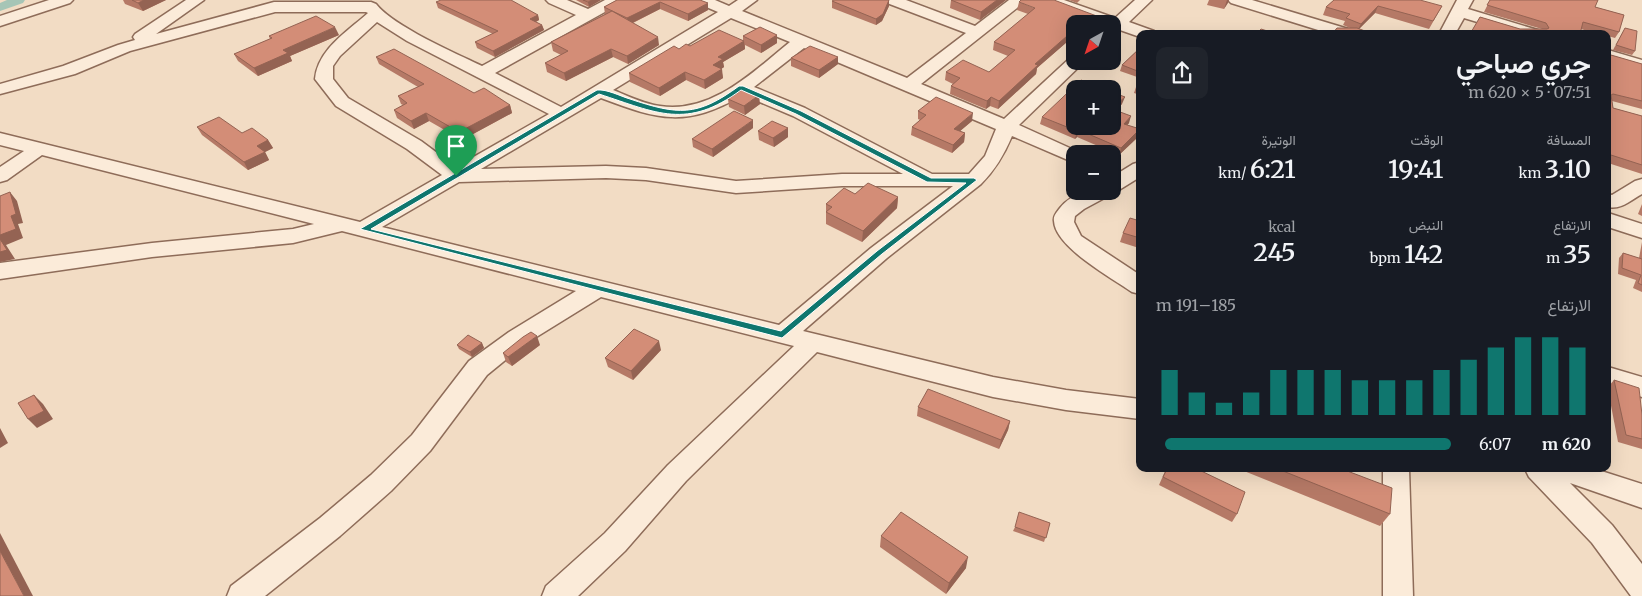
<!DOCTYPE html>
<html lang="ar">
<meta charset="utf-8">
<style>
body{margin:0;font-family:Merriweather,Vazirmatn,serif;background:#20242c;color:#f1f3f6;direction:rtl;height:100vh;display:flex;flex-direction:column;font-size:19px;white-space:nowrap}
*{box-sizing:border-box;margin:0}
p{font-size:16px;color:#9ea1a6}
.icon{flex:none;width:28px;height:28px;fill:none;stroke:currentColor;stroke-width:2;stroke-linecap:round;stroke-linejoin:round}
.map{position:relative;flex:1;overflow:hidden;direction:ltr}
.details{position:absolute;left:1136px;top:30px;width:475px;height:442px;display:flex;flex-direction:column;background:#171b24;border-radius:10px;box-shadow:0 5px 20px #0002;direction:rtl}
.details>*{flex:none}
.needle{width:32px;rotate:220deg}
.fabs{position:absolute;left:1066px;top:15px;display:grid;gap:10px}
.fabs a{display:grid;place-items:center;width:55px;height:55px;border-radius:10px;background:#171b24;box-shadow:0 5px 20px #0002;font-size:25px}
.pin{position:absolute;display:grid;place-items:center;width:42px;height:42px;color:#fff;margin:-51px -21px;border-radius:50% 50% 50% 0;rotate:-45deg;box-shadow:0 0 5px #0007}
.pin .icon{rotate:45deg}
.round{display:grid;place-items:center;flex:none;width:52px;height:52px;border-radius:10px;background:#20242c}
.headline{display:flex;align-items:center;justify-content:space-between;height:85px;padding:0 20px}
h1{font-size:28px;font-weight:600;line-height:38px}
.metrics{display:grid;grid-template-columns:repeat(3,1fr);gap:8px;height:85px;padding:5px 20px}
.metrics div{display:grid;align-content:center}
.metrics b{font-size:25px;font-weight:600}
.metrics small{font-size:14px;font-weight:400}
.metrics p{font-size:14px}
.chart{height:140px;padding:10px 20px}
.chart p{display:flex;justify-content:space-between}
.chart svg{width:100%;height:90px;margin-top:5px;stroke:#0f766e;stroke-width:6}
ul{padding:0 20px;list-style:none;font-size:16px}
li{display:grid;grid-template-columns:80px 60px 1fr;align-items:center;height:38px}
li i{height:12px;border-radius:6px;background:#0f766e}
.map>svg:first-child{display:block}
.lines{fill:none;stroke-linecap:round;stroke-linejoin:round}
.canal{fill:#a6c5b6;fill-rule:evenodd}
.minor-casing{stroke:#8e6c59;stroke-width:3}
.minor{fill:#fbebd9;fill-rule:evenodd}
.wall{fill:#b57966}
.shaded-wall{fill:#946353}
.building{fill:#d38d77;stroke:#946353}
.route{fill:#0f766e;stroke:#fff;fill-rule:evenodd}
</style>
<div class="map">
<svg width="1642" height="596" viewBox="0 0 1642 596">
<rect width="100%" height="100%" fill="#f2dcc4"/>
<g class="lines">
<path class="canal" d="M7,0H25L23,3L0,11V3Z"/>
<defs>
<g id="minor">
<path d="M49,0H73L70,3L0,26V16Z"/>
<path d="M186,0H204L156,34L274,2H371L376,4C393,26 455,53 482,66L576,15L549,3L546,0H567L588,9L605,0H624L621,3L495,73L561,107L718,12L697,3L694,0H715L729,6L738,0H757L742,11L907,78L966,33L887,3L884,0H906L975,26L1009,0H1027L921,84L1004,119L1071,57L1075,56V61H1085L1019,125L1083,154H1075V162L1068,160L1012,136C1004,155 995,170 981,184L887,258L803,331L993,377L1066,390L1140,399V419L1066,410L993,397L817,352L686,481L625,551L578,596H542L546,586L605,533L668,465L794,346L601,297L525,344L487,375L430,451L391,491L340,536L265,596H227L231,586L320,518L371,475L412,435L469,361L509,332L576,291L342,231L293,243L152,257L0,279V263L152,243L293,229L314,224L42,155L7,180L0,182V167L24,151L0,145V133L360,222L442,175L407,149L336,106L315,79C318,49 347,32 368,13L366,12H275L130,51L75,74L0,94V84L63,66L118,45L135,40L133,37L135,34ZM731,18L790,42C754,71 712,114 660,106C644,104 628,96 613,90ZM377,22L407,41L549,114L456,167L421,141L348,98L333,79V66L340,56ZM804,48L996,129L985,156L969,174H932L805,108L754,87ZM743,95L793,116L903,174H842L736,181L646,168L606,166L481,169L601,98C659,120 686,128 743,95ZM606,178L646,180L736,193L842,186H953L871,248L779,325L382,227L459,182Z"/>
<path d="M1041,0H1064L1115,18L1135,0H1152L1129,22L1154,31L1156,34H1140V37L1120,30L1112,34V24H1103L1044,3Z"/>
<path d="M1228,0H1252L1355,31L1357,34H1331L1231,3Z"/>
<path d="M1457,0H1473L1468,9L1541,31L1543,34H1517L1464,18L1455,34H1439Z"/>
<path d="M1608,50L1642,60V70L1608,60Z"/>
<path d="M1140,162V177L1119,190L1112,192L1110,195L1084,209L1075,216L1074,222L1081,236L1140,275V294L1132,292C1112,278 1055,247 1054,221C1053,216 1057,212 1060,208C1073,191 1093,191 1112,191V177L1133,164Z"/>
<path d="M1642,179V194C1631,200 1621,210 1608,207V194L1612,195L1635,181Z"/>
<path d="M1608,213L1642,224V238L1608,227Z"/>
<path d="M1608,367L1642,377V397L1608,386Z"/>
<path d="M1383,469H1409L1413,596H1383Z"/>
<path d="M1525,469H1595L1642,484V508L1570,483L1612,525L1642,564V596H1631L1592,543L1529,477Z"/>
</g>
</defs>
<use href="#minor" class="minor-casing"/>
<use href="#minor" class="minor"/>
</g>
<g class="wall">
<path d="M123,0H166L143,11L125,4Z"/>
<path d="M576,0H601L589,7Z"/>
<path d="M617,0H700L708,10L688,21L660,9L633,23L659,45L628,64L613,57L566,81L547,72L545,63L561,55L553,51L551,42L605,14L604,7Z"/>
<path d="M889,0V6L882,21L876,25L832,8V1Z"/>
<path d="M951,0H1006L980,20L950,8Z"/>
<path d="M1069,0H1080L1077,3Z"/>
<path d="M1209,0H1229L1224,9L1207,5Z"/>
<path d="M1334,0L1442,6L1429,29L1375,13L1359,29L1350,28L1343,25L1345,21L1323,15L1326,7Z"/>
<path d="M1490,0H1598L1595,7L1624,15L1619,32L1615,38L1608,36V34H1597L1581,29L1580,34H1470L1480,17L1520,29H1542L1484,12Z"/>
<path d="M436,2L538,15L539,20L536,22L542,25L544,30L495,57L477,48L475,42L493,34L438,8Z"/>
<path d="M1019,2L1075,24V35L1037,68L1036,74L998,109L990,106L986,109L950,94L951,86L953,84L945,80L946,72H989L1008,56L993,50L994,42L1028,14L1017,10Z"/>
<path d="M1625,28L1635,51L1632,55L1613,50Z"/>
<path d="M339,35L290,56L292,61L258,76L238,61L234,54L270,39L269,36Z"/>
<path d="M777,35V43L761,53L745,45V49L723,62L724,67L721,69L723,78L705,89L686,80L660,96L630,82L629,73L679,49L690,46L743,40V36Z"/>
<path d="M1140,48V78L1120,71L1122,65Z"/>
<path d="M1611,55L1642,64V109L1612,101L1613,108L1642,116V174L1608,163V165V60Z"/>
<path d="M376,57L474,93L510,105L512,113L462,140L429,121L414,129L397,118L394,110L403,105L401,104L398,96L418,87L379,64Z"/>
<path d="M838,57V64L819,78L791,66V58Z"/>
<path d="M1140,84V95L1134,93L1136,87Z"/>
<path d="M1112,92L1122,104L1116,110L1129,123L1127,125L1138,137L1119,155L1077,137L1075,139L1040,124L1042,117Z"/>
<path d="M728,99L760,104L745,115L729,107Z"/>
<path d="M918,111L972,121L960,131L965,133L964,142L952,153L911,135L912,127L920,120L918,119Z"/>
<path d="M197,127L242,133L268,140L273,148L265,152L269,160L248,170L202,135Z"/>
<path d="M753,128L713,157L693,147L692,139Z"/>
<path d="M788,128V137L774,147L759,140L758,131Z"/>
<path d="M855,194L898,197L897,208L862,242L826,224V204Z"/>
<path d="M1642,204V216L1638,214Z"/>
<path d="M1140,221V246L1139,248L1120,242L1123,233Z"/>
<path d="M1642,242V292L1633,288L1636,280L1618,274L1619,258L1623,253L1639,258Z"/>
<path d="M482,343L484,348L472,357L459,349L457,345Z"/>
<path d="M540,345L512,366L506,362L503,353Z"/>
<path d="M661,350L633,380L608,367L605,358Z"/>
<path d="M1614,380L1642,415V449L1618,442L1608,390V387Z"/>
<path d="M918,407L1010,421L1008,430L999,449L917,416Z"/>
<path d="M1166,469L1237,514L1232,522L1159,485Z"/>
<path d="M1239,469H1342L1390,514L1380,526Z"/>
<path d="M1050,523L1044,542L1013,531L1015,527Z"/>
<path d="M881,536L966,568L946,594L880,547Z"/>
</g>
<g class="shaded-wall">
<path d="M144,0H166L143,11L138,3Z"/>
<path d="M592,0H601L589,7L588,2Z"/>
<path d="M889,0V6L882,21L876,25V19Z"/>
<path d="M997,0H1006L980,20L981,12Z"/>
<path d="M1227,0H1229L1228,3L1224,9Z"/>
<path d="M660,2V9L628,25L627,18Z"/>
<path d="M708,3V10L688,21V14Z"/>
<path d="M1378,6L1375,13L1357,31L1361,24Z"/>
<path d="M538,15L539,20L531,24L530,19Z"/>
<path d="M1102,18L1101,24H1095Z"/>
<path d="M542,25L544,30L495,57L493,51Z"/>
<path d="M335,27L339,35L290,56L292,61L258,76L254,68L283,50Z"/>
<path d="M1075,29V35L1037,68L1036,74L998,109L999,101L1035,64Z"/>
<path d="M777,35V43L761,53V45Z"/>
<path d="M658,37L659,45L628,64L627,56Z"/>
<path d="M744,41L745,49L723,62L724,67L714,74L713,65L718,57Z"/>
<path d="M611,49L613,57L566,81L564,73Z"/>
<path d="M838,57V64L819,78V70Z"/>
<path d="M722,69L723,78L705,89L704,80Z"/>
<path d="M685,72L686,80L660,96L659,88Z"/>
<path d="M759,95L760,104L745,115L744,106Z"/>
<path d="M991,97L990,106L986,109L987,101Z"/>
<path d="M1125,97L1122,104L1112,114V108Z"/>
<path d="M510,105L512,113L462,140L459,132Z"/>
<path d="M426,113L429,121L414,129L411,121Z"/>
<path d="M973,113L972,121L953,137L954,129Z"/>
<path d="M1131,116L1129,123L1122,131L1124,124Z"/>
<path d="M753,120V128L713,157L712,149Z"/>
<path d="M788,128V137L774,147L773,138Z"/>
<path d="M1140,129L1138,137L1119,155L1121,148Z"/>
<path d="M1079,130L1077,137L1075,139L1077,131Z"/>
<path d="M965,133L964,142L952,153L953,145Z"/>
<path d="M268,140L273,148L265,152L269,160L248,170L244,162L257,146Z"/>
<path d="M10,192L17,201L23,223L18,224L23,238L6,245L15,259L0,262V235L11,216Z"/>
<path d="M898,197L897,208L862,242L863,231Z"/>
<path d="M537,336L540,345L512,366L508,357Z"/>
<path d="M659,341L661,350L633,380L631,371Z"/>
<path d="M482,343L484,348L472,357L470,352Z"/>
<path d="M34,395L43,404L53,419L37,428L28,419Z"/>
<path d="M1010,421L1008,430L999,449L1001,440Z"/>
<path d="M0,428L8,443L0,448Z"/>
<path d="M0,533L33,596H24L0,551Z"/>
<path d="M968,557L966,568L946,594L949,583Z"/>
</g>
<g class="building">
<path d="M132,0H144L138,3Z"/>
<path d="M441,0H511L538,15L530,19L542,25L493,51L475,42L498,31L436,2Z"/>
<path d="M583,0H592L588,2Z"/>
<path d="M617,0H700L708,3L688,14L660,2L627,18L604,7Z"/>
<path d="M834,0H889L883,14L876,19L832,1Z"/>
<path d="M951,0H997L981,12Z"/>
<path d="M1021,0H1054L1102,18L1095,24H1075V29L1035,64L1038,65L999,101L991,97L987,101L951,86L960,78L946,72L963,60L989,72L1015,50L994,42L1035,8L1019,2Z"/>
<path d="M1334,0H1420L1442,6L1433,21L1378,6L1361,24L1346,18L1350,14L1326,7Z"/>
<path d="M1490,0H1598L1595,7L1624,15L1619,32L1583,22L1580,34H1470L1480,17L1520,29H1547L1549,28L1546,23L1487,5Z"/>
<path d="M612,11L658,37L627,56L611,49L564,73L545,63L568,51L551,42Z"/>
<path d="M316,16L335,27L283,50L288,53L254,68L234,54L272,38L269,36Z"/>
<path d="M760,27L777,35L761,45L743,36Z"/>
<path d="M1337,28H1357L1373,34H1332Z"/>
<path d="M1625,28L1637,31L1635,51L1616,45Z"/>
<path d="M1261,29L1277,34H1256Z"/>
<path d="M719,30L744,41L718,57L723,59L713,65L722,69L704,80L685,72L659,88L629,73L674,46L679,49L686,44L690,46Z"/>
<path d="M810,46L838,57L819,70L791,58Z"/>
<path d="M1140,48V72L1122,65Z"/>
<path d="M394,49L474,93L484,88L510,105L459,132L426,113L411,121L394,110L407,103L398,96L424,84L376,57Z"/>
<path d="M1611,55L1642,64V101L1613,94L1611,95L1613,108L1642,116V165L1611,155L1608,165V62Z"/>
<path d="M1081,80L1103,89H1075V126H1112V109L1131,116L1124,124L1140,129L1121,148L1079,130L1077,131L1042,117Z"/>
<path d="M1140,84V89L1136,87Z"/>
<path d="M743,89L759,95L744,106L728,99Z"/>
<path d="M1112,92L1125,97L1112,108Z"/>
<path d="M936,97L973,113L954,129L965,133L953,145L912,127L926,115L918,111Z"/>
<path d="M734,111L753,120L712,149L692,139Z"/>
<path d="M219,117L242,133L252,128L268,140L257,146L265,152L244,162L197,127Z"/>
<path d="M772,121L788,128L773,138L758,131Z"/>
<path d="M868,183L898,197L863,231L826,212L832,207L826,204L844,188L855,194Z"/>
<path d="M10,192L16,214L11,216L16,229L0,235V196Z"/>
<path d="M1130,218L1140,221V238L1123,233Z"/>
<path d="M0,239L7,250L0,252Z"/>
<path d="M1623,253L1642,259V285L1638,283L1641,275L1622,268Z"/>
<path d="M634,329L659,341L631,371L605,358Z"/>
<path d="M531,332L537,336L508,357L503,353L523,337Z"/>
<path d="M468,335L482,343L470,352L457,345Z"/>
<path d="M1614,380L1639,388L1642,415V439L1626,435Z"/>
<path d="M928,389L1010,421L1001,440L918,407Z"/>
<path d="M34,395L44,411L28,419L18,403Z"/>
<path d="M1167,469H1197L1245,492L1237,514L1163,477Z"/>
<path d="M1278,469H1342L1392,488L1390,514Z"/>
<path d="M901,512L968,557L949,583L881,536Z"/>
<path d="M1019,512L1050,523L1046,538L1015,527Z"/>
<path d="M0,551L24,596H0Z"/>
</g>
<path class="route" d="M739,86H743L801,111L931,178H974L977,180L882,254L782,338L360,229L597,90C607,89 620,96 630,99C678,115 697,117 739,86ZM741,90L796,114L927,182L966,183L877,251L781,331L371,229L599,94C657,113 687,130 741,90Z"/>
</svg>
<div class="fabs">
<a><svg class="needle" viewBox="-14 -14 28 28"><path d="M0-13l5 13h-10z" fill="#e53935"/><path d="M0 13l5-13h-10z" fill="#9ea1a6"/></svg></a>
<a>+</a>
<a>−</a>
</div>
<div class="pin" style="left:456px;top:176px;background:#1e9e55"><svg class="icon" aria-label="arrive" viewBox="0 0 24 24"><path d="M6 21V4h12l-3 4 3 4H6"/></svg></div>
<section class="details">
<div class="headline"><div><h1>جري صباحي</h1><p>07:51 · 5 × 620 m</p></div><a class="round"><svg class="icon" aria-label="share" viewBox="0 0 24 24"><path d="M12 15V3M7 8l5-5 5 5M5 13v7h14v-7"/></svg></a></div>
<div class="metrics">
<div><p>المسافة</p><b>3.10<small> km</small></b></div>
<div><p>الوقت</p><b>19:41</b></div>
<div><p>الوتيرة</p><b>6:21<small> /km</small></b></div>
</div>
<div class="metrics">
<div><p>الارتفاع</p><b>35<small> m</small></b></div>
<div><p>النبض</p><b>142<small> bpm</small></b></div>
<div><p>kcal</p><b>245</b></div>
</div>
<div class="chart"><p><span>الارتفاع</span>185–191 m</p>
<svg viewBox="0 0 160 44" preserveAspectRatio="none"><path d="M5 44V22M15 44V33M25 44V38M35 44V33M45 44V22M55 44V22M65 44V22M75 44V27M85 44V27M95 44V27M105 44V22M115 44V17M125 44V11M135 44V6M145 44V6M155 44V11"/></svg>
</div>
<ul>
<li><b>620 m</b>6:07<i style="width:97%"></i></li>
</ul>
</section>
</div>
